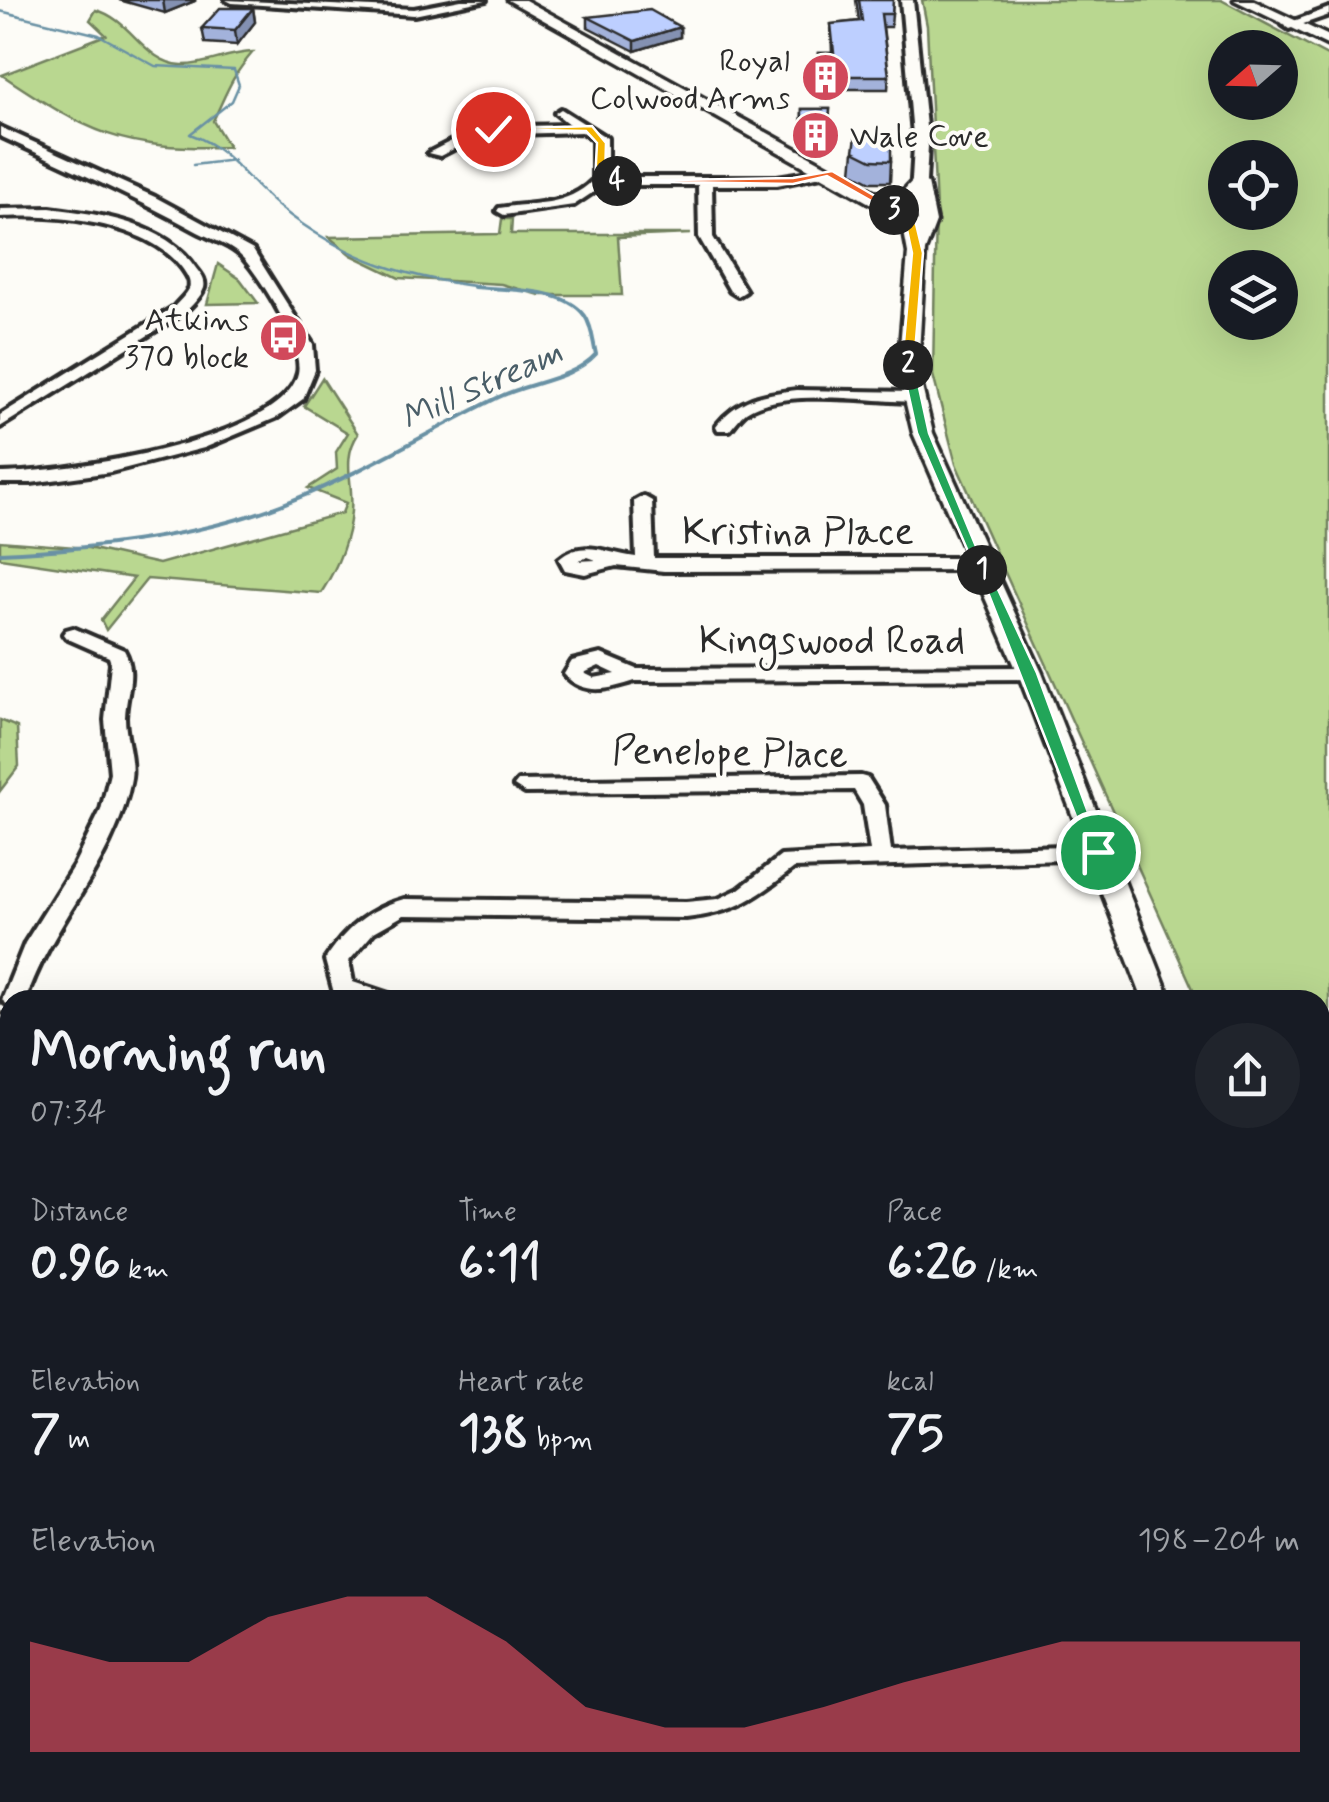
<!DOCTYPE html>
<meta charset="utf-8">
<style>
body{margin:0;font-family:Mynerve,sans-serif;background:#20242c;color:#f1f3f6;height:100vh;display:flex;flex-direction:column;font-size:38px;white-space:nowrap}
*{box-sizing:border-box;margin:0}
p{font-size:32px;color:#9ea1a6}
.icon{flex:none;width:55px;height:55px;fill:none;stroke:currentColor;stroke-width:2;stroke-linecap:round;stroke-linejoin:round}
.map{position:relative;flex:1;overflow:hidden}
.details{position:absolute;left:0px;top:990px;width:1330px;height:812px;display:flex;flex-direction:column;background:#171b24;border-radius:30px 30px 0 0;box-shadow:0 10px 40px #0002}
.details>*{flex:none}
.needle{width:65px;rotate:250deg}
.tools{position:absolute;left:1208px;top:30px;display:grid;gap:20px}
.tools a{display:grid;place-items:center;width:90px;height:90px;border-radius:50%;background:#171b24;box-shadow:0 10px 40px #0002;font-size:50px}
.pin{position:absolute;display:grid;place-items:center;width:85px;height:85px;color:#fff;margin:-42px;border:5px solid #fff;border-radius:50%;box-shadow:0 2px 10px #0007}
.km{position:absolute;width:50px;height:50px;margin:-25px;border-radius:50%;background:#222;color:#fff;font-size:28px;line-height:50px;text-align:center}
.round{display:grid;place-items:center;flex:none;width:105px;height:105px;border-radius:52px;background:#20242c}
.head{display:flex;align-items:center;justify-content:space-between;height:170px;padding:0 30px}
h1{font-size:55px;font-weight:700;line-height:75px}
.stats{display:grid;grid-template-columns:repeat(3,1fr);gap:15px;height:170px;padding:10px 30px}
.stats div{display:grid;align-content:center}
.stats b{font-size:50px;font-weight:700}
.stats small{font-size:28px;font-weight:400}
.stats p{font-size:28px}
.chart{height:280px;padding:20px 30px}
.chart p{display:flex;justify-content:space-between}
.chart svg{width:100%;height:180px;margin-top:10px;fill:#d1495b;opacity:.7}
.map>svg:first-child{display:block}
.green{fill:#b9d790;stroke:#72815e;stroke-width:2.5;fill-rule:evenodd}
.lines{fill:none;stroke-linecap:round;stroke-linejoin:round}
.stream-far1{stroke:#6991a4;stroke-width:2.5}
.stream{stroke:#6991a4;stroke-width:4}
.minor-casing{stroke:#2b2b2b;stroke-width:8}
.major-casing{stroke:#2b2b2b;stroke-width:7}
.minor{fill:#fdfcf7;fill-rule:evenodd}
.major{fill:#fdfcf7;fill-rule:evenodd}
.wall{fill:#a3b2db;stroke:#2b2b2b;stroke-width:2.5}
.shaded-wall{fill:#8491b2;stroke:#2b2b2b;stroke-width:2.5}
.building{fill:#bdcfff;stroke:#2b2b2b;stroke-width:2.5}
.split-1{fill:#22a559;stroke:#fff;stroke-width:2.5}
.split-2{fill:#22a559;stroke:#fff;stroke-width:2.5}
.split-3{fill:#f5b400;stroke:#fff;stroke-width:2.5}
.split-4{fill:#f0652b;stroke:#fff;stroke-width:2.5}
.split-5{fill:#f5b400;stroke:#fff;stroke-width:2.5}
.labels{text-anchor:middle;stroke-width:8;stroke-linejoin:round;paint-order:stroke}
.far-poi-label{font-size:32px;fill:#2b2b2b;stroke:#fdfcf7;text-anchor:end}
.far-water-label{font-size:35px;font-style:italic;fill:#4a5e68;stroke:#fdfcf7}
.street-label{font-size:40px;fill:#2b2b2b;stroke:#fdfcf7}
</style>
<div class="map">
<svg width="1329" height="1802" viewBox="0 0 1329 1802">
<rect width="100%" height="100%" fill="#fdfcf7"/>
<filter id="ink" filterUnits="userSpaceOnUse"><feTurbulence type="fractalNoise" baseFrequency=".01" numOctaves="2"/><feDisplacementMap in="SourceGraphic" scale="20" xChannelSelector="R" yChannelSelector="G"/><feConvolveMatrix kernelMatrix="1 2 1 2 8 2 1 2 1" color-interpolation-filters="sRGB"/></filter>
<g filter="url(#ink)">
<g class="green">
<path d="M922,0H1221L1329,57V1252L1320,1259V1000H1198L956,464L933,375L936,208L927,26ZM1225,48H1280V102H1225ZM1225,158H1280V212H1225ZM1225,268H1280V322H1225Z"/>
<path d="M96,10C131,19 144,63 182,65C205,66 229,52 253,52C230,79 228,90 213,121L229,147C121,150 89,133 2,75L106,35L90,20Z"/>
<path d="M502,219H512L511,234H691L618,237L622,295H540L501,284L399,278L351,255L329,237L500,234Z"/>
<path d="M218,264L240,279L258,303L207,304Z"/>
<path d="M322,378L358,434C341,460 354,482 351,511C349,541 337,568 321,593L147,579L106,630L101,620L134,578L0,558V541L88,548L159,564L342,513L346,503L308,488L337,469L336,452L348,433L304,406Z"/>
<path d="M0,720L17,727L19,766L0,791Z"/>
</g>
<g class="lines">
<g class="stream-far1">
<path d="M0,11L99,35L155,66L234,70L239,85L232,101L190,134C229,148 246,180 278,206C346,261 412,280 498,289"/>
<path d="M193,165L234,160"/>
</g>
<path class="stream" d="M0,553C96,549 204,537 293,500C364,472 431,430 499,397C530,382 572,380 596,354C593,342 592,326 585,316C565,287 506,290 474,287"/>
<defs>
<g id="minor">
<path d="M226,0L414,9L461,0H486L414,15L232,3Z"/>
<path d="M901,0H913L928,146L925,198L896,215L889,211L891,208L911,196L914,146Z"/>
<path d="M1329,8V15L1289,29L1283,25Z"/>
<path d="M561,109L607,138V177H777L829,169L836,173L777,185H712L713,237L746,291L738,296L730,291L699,237L698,185H604L574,205L504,215L497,211L499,208C533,202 567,207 593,180V140L582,132L481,135L440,156L428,153L479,127L570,125L555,113Z"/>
<path d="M0,127L155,197L253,250L313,345L315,370L303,399L278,417L204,448L111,472L31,483H0V473C62,472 282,442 298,373C304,346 262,280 244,259C234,247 212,239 198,232C134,197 67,167 0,136Z"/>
<path d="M50,208C99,214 166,223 195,267C200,274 206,279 204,288C201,297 191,306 184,313L0,427V415L174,307C178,302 186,295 189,289C192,281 186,274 182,268C147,221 54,214 0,217V209Z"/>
<path d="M797,390L912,392L920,397L912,402C869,401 782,388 746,412C740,417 735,424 730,430H718L716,426C738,398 763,394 797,390Z"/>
<path d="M643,496L652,501L654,558H980L989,564L980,570L664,571L616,566L585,574L565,570L559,559C584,538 607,554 636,557L634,501ZM588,557L596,560L578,561Z"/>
<path d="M73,628L124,650C137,673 126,692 125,717C125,738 134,758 131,778C118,859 51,923 26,1000H10V1007L2,1000L25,943L74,865L101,810L110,773L105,720L111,663L109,657L66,638L63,634L66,630Z"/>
<path d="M601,654L637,669L1030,667L1040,673L1030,679L635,681C610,689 584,697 564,674L572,661ZM599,666L616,674L594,678L584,673Z"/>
<path d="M861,776L868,778L885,805L891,851L1098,845L1109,852L1098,859L794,868C755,899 736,912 686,918L404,915L374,932L349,961L353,982L389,994L393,1000H355L334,993L325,960C345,929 368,909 404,899L686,902L718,899L739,889L781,856L870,851L863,805L854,790L525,793L514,786L518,781Z"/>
<path d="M10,1011V1078L0,1083V1017Z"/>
<path d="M0,1325L10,1329V1356L0,1352Z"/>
<path d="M337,1792H373L377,1802H341Z"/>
<path d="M729,1792H771L775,1802H733Z"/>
</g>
<g id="major">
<path d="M508,0H525L881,195L902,192L914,179L928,183L936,222L925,251L918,370L933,433L1042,673L1171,1000H1143L1018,673L913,433L898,370L908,253L903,226L873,205ZM914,198L918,222L894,203Z"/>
<path d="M1234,0H1252L1329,36V46Z"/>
<path d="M1320,1352L1329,1355V1397L1320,1394Z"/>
</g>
</defs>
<use href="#minor" class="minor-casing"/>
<use href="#major" class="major-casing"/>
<use href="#minor" class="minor"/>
<use href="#major" class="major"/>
</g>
<g class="wall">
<path d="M119,0H195V1L165,13Z"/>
<path d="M856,0H893L891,27H883L889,76L888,89H821L817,66L818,53H832L831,24L859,21Z"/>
<path d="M253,8L255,22L237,45L205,43L202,28Z"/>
<path d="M588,17L680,27V37L635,51L588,27Z"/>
<path d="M802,109H830L828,150L810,149V145L801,144Z"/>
<path d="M854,151L891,161L890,182H871L852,172Z"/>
</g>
<g class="shaded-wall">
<path d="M163,0H195V1L165,13Z"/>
<path d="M253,8L255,22L237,45L235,30Z"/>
<path d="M680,27V37L635,51V41Z"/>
</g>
<g class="building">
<path d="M859,0H893L892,14H881L889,76H822L818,53H834L831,24L862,21Z"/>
<path d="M220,8H253L235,30L202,28Z"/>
<path d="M650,10L680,27L635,41L588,17Z"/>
<path d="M802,109H830L828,134L811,133V129L802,128Z"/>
<path d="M891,133V161L872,160L854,151L856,136Z"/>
</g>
</g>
<path class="split-1" d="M978,567L989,570L1037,673L1104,856L1090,852Z"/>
<path class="split-2" d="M908,361L914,365L929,433L987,573L976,570L917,433L902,365Z"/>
<path class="split-3" d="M891,207H898L916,224L923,253L914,365L908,368L902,365L912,253L906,225Z"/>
<path class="split-4" d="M832,171L899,210L891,212L827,176L793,184L612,181L793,178Z"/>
<path class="split-5" d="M592,126L606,143L605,178L620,179V183L595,181L597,143L586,131L489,129Z"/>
<defs>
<symbol id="building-disc" viewBox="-11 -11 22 22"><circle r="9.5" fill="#d1495b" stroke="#fdfcf7"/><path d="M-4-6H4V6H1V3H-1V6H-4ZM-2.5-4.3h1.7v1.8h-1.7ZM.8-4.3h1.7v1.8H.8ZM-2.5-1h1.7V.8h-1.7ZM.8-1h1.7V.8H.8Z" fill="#fff"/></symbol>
<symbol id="bus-disc" viewBox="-11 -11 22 22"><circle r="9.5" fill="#d1495b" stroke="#fdfcf7"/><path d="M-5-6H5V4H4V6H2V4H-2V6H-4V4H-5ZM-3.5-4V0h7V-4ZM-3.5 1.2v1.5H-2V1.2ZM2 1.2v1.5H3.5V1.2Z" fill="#fff"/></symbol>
</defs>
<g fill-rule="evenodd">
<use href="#building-disc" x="798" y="50" width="55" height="55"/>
<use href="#building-disc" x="788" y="108" width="55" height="55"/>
<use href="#bus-disc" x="256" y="310" width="55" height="55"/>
</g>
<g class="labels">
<g class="far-poi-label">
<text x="790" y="71">Royal<tspan x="790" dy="37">Colwood Arms</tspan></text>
<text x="850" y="146" text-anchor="start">Wale Cove</text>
<text x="249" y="330">Atkins<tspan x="249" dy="37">370 block</tspan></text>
</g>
<g class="far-water-label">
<text transform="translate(481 384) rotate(-24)" y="12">Mill Stream</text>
</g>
<g class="street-label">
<text x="798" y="544">Kristina Place</text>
<text x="832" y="653">Kingswood Road</text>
<text transform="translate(730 751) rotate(1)" y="14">Penelope Place</text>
</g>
</g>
</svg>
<div class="tools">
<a><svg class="needle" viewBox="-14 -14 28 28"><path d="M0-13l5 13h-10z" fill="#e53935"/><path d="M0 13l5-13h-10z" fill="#9ea1a6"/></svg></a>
<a><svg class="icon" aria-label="locate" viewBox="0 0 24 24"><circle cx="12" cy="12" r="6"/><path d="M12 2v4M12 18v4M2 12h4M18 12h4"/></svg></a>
<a><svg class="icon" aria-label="layers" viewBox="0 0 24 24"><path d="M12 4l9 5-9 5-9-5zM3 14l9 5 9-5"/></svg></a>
</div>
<div class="pin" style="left:1098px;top:852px;background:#1e9e55"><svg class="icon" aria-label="arrive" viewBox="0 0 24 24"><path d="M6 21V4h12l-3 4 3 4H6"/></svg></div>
<div class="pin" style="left:493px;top:129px;background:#d93025"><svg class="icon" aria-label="check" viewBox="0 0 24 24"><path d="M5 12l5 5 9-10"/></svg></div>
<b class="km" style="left:982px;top:570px">1</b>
<b class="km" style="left:908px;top:365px">2</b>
<b class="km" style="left:894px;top:210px">3</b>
<b class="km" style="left:617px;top:181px">4</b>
<section class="details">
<div class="head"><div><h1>Morning run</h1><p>07:34</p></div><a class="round"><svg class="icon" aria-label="share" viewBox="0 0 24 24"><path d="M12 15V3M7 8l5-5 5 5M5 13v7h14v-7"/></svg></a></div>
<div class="stats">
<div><p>Distance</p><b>0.96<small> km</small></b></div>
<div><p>Time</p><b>6:11</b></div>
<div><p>Pace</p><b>6:26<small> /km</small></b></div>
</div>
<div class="stats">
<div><p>Elevation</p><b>7<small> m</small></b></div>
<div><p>Heart rate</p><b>138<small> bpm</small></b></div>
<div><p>kcal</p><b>75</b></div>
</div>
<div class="chart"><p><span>Elevation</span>198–204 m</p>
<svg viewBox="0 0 160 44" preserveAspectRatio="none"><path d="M0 44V17L10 22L20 22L30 11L40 6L50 6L60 17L70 33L80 38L90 38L100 33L110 27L120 22L130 17L140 17L150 17L160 17V44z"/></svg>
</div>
</section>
</div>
